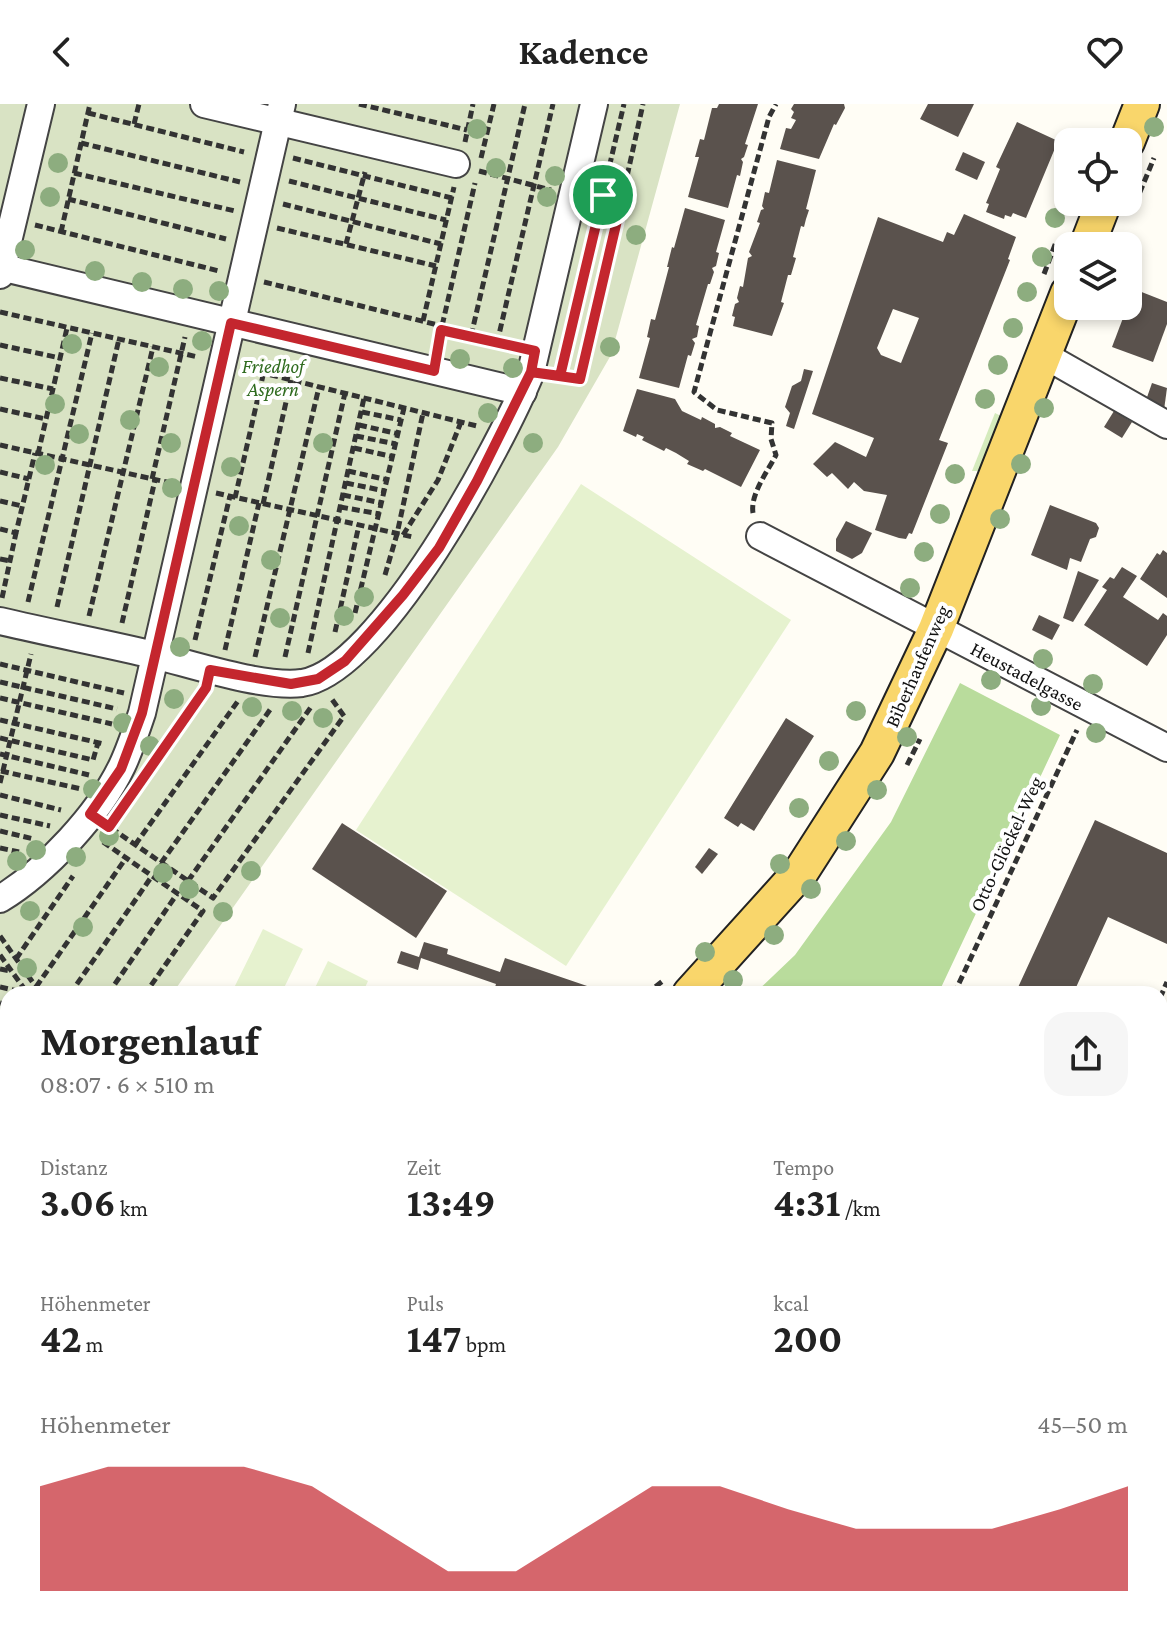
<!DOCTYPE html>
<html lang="de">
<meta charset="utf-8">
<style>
body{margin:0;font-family:"Crimson Pro",serif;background:#f6f6f6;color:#222;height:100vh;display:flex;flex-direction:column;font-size:30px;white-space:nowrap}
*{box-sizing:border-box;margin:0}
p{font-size:26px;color:#767676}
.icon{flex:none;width:44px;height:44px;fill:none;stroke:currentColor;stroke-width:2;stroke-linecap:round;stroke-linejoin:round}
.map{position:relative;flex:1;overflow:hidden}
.sheet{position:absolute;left:0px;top:882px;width:1168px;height:650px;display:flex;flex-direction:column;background:#fff;border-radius:24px 24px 0 0;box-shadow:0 4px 12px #0003}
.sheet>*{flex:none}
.tools{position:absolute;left:1054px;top:24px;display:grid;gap:16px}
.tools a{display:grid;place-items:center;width:88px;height:88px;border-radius:16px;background:#fff;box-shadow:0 4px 12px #0003;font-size:40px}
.pin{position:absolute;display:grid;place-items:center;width:68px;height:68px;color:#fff;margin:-34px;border:4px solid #fff;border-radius:50%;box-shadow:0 2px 8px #0007}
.round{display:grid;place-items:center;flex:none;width:84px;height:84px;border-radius:24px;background:#f6f6f6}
.summary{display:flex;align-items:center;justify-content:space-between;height:136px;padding:0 40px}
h1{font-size:44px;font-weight:700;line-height:60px}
.stats{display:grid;grid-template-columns:repeat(3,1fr);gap:12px;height:136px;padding:8px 40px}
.stats div{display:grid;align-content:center}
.stats b{font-size:40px;font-weight:700}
.stats small{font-size:22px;font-weight:400}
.stats p{font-size:22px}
.chart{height:224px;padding:16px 40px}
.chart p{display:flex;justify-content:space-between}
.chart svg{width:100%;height:144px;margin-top:8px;fill:#c4262e;opacity:.7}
header{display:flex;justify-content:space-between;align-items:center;height:104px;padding:0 40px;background:#fff;font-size:36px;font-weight:700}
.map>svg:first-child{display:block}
.farmland{fill:#f6f3d4}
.green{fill:#d5ebbd}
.forest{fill:#b9dc9c}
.cemetery{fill:#d9e3c4}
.pitch{fill:#e6f2cf}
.building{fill:#5a524d;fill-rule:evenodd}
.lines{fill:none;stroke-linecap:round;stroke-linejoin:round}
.minor-casing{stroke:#444;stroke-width:30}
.major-casing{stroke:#222;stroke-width:38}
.path{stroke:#333;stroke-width:5;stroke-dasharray:8 4;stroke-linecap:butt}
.minor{stroke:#fff;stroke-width:26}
.major{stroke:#f9d66b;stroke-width:34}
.tree{fill:#8dad7f}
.route-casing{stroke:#fff;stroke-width:16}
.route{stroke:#c4262e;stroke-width:10}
.labels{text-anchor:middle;stroke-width:8;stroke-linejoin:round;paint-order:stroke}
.park-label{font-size:20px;font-style:italic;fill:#2f6b1f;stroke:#fff}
.street-label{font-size:20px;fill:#111;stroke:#fff}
</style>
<header><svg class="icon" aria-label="back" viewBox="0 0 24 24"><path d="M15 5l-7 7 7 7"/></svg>Kadence<svg class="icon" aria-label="heart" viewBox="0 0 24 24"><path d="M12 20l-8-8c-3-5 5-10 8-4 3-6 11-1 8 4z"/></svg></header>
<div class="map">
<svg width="1167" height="1531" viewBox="0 0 1167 1531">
<rect width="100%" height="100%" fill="#fffdf5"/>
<path class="farmland" d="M1167,1282V1531H665L669,1524H1160V1297Z"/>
<path class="green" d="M995,309L1001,312L1002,316L979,367H972Z"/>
<g class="forest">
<path d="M960,579L1060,631L938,890H754L795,851L891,718Z"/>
<path d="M105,1524H585L582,1531H110Z"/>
</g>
<path class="cemetery" d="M0,0H680L611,251L558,343L172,890H8V968L0,966Z"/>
<g class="pitch">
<path d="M581,380L791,516L566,862L356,726Z"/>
<path d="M263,825L303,845L281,890H231Z"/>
<path d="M328,857L368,877L362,890H312Z"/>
</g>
<g class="building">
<path d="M719,0H758L745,40L748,41L744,53L741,55L743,58L740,72L737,71L728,104L688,93L699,53H695L700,35L704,36L712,4H717Z"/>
<path d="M794,0H844L845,4L836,21L834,20L819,55L780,45L786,24L791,25L796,16L791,14L794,8L791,5Z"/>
<path d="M928,0H974L958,33L920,15Z"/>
<path d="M1017,18L1058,37L1026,114L1013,109L1011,113L1005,111L1004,115L986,108L989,100L986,99L1000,65L996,63Z"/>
<path d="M963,48L985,58L977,76L955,66Z"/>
<path d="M777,56L816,66L806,105L809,106L806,115L804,123L801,122L793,153L796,154L791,171H788L781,198L784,199L772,232L733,222L735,213L732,212L735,200L739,198L737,194L740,182L743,183L748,154L752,152L749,148L760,119L757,118L761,106L764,105L762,102L765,88L769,89Z"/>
<path d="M685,104L725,116L716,148L719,149L716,162L712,164L714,168L710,180H708L696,221L699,222L697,233L692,235L695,239L691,252L688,251L679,284L639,274L650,234L647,233L651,215L655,216L669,163H667L672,143L674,144Z"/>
<path d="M964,110L1016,133L1008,155L1010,156L939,336L948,339L912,430L909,429L906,435L899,434L875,426L887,391L864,387L854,378L848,385L832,369L827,373L813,360L835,338L866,353L874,334L812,310L878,113L943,138L947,128L954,131ZM893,205L919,214L901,259L881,251L877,244Z"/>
<path d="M1134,185L1167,198V220L1153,258L1112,243Z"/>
<path d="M804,265L813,267L794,325L786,322L790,309L785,303L792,282L801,277Z"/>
<path d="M1152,279L1167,284L1164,306L1145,299Z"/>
<path d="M637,285L675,295L682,307L701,316L702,313L715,320V324L720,323L732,329L730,332L760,346L741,383L705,365L703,367L687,360L689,357L676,349L666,344L664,347L642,336L644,333L637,330L636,333L623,327Z"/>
<path d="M1114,307L1132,318L1122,334L1104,323Z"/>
<path d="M1050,401L1096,419L1099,424L1096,433L1090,435L1081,458L1070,454L1067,466L1031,451Z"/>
<path d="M846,417L872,429L862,449L852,455L836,447V435Z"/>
<path d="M1163,446L1167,449V494L1140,475L1157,449L1160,451Z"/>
<path d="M1122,463L1137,472L1123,493L1158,516L1163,509L1167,512V531L1147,562L1084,521L1107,486L1102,483L1110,473L1114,475Z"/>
<path d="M1078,467L1099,476L1073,518L1063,514Z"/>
<path d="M1039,511L1060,521L1052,536L1032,526Z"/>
<path d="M786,614L814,632L754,727L741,719L738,723L724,714Z"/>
<path d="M1095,716L1167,749V840L1108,813L1073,890H1015Z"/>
<path d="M342,719L447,787L416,834L312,765Z"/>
<path d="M709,744L718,750L702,770L695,763Z"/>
<path d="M424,838L448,845L447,850L500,868L505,854L590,883L597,890H524L515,887V890H493L496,880L421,854L418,866L397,859L401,847L419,853Z"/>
<path d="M1160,1001L1167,1004V1134L1160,1131Z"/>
</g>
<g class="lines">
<defs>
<g id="minor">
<path d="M204,0L456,60"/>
<path d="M0,163L523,288"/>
<path d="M0,171L41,0"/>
<path d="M1044,251L1167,321"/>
<path d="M760,432L1167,644"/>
<path d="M0,517C51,529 103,539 154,551C194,561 263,584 302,579C381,567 502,339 531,268L594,0"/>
<path d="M0,795C46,767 99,710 122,662C130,645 136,627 142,609L282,0"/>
</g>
<g id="major">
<path d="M1127,38L1142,0"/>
<path d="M1087,142L1104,98"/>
<path d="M690,890L802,766L877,649L936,525L1068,189"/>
<path d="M0,1377L8,1370"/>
</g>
</defs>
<use href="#minor" class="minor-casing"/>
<use href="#major" class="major-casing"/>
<g class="path">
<path d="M359,0L467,26"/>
<path d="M88,9L244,48"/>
<path d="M134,20L139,0"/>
<path d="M465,38L473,0"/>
<path d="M81,39L240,78"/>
<path d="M293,54L452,94"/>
<path d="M481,54L494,0"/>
<path d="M479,67L551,86"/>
<path d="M74,69L235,107"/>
<path d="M289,77L446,116"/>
<path d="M68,95L226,135"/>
<path d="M622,95L643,0"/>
<path d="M283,100L441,140"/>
<path d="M1135,100L1154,54"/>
<path d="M35,121L219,167"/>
<path d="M277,124L436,162"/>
<path d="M61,128L90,0"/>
<path d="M346,140L365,68"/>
<path d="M1044,170L1056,138"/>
<path d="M264,178L442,222"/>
<path d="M0,208L198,253"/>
<path d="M423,217L454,83"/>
<path d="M441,226L510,242"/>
<path d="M471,232L525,0"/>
<path d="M497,239L553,0"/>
<path d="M0,241L60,254"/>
<path d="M439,245L442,222L475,79"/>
<path d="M247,265L477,322"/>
<path d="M556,271L580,275L622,95L598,90"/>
<path d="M560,272L624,0"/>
<path d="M0,274L53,285"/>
<path d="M0,305L46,315"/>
<path d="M362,308L401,316"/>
<path d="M359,321L399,330"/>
<path d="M356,332L396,340"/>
<path d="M0,341L171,379"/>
<path d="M354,344L394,353"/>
<path d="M38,350L67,224"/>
<path d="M348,367L388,376"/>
<path d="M0,368L29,375"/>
<path d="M152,375L185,233"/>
<path d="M346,379L385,387"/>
<path d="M216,389L413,433"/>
<path d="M343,391L382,399"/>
<path d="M235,394L267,254"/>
<path d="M0,397L22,402"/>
<path d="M263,400L291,276"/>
<path d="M340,403L380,410"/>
<path d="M753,409C750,390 768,367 776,351L771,335L772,319L717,306L694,288L769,13L776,0"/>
<path d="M0,425L16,429L35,349"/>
<path d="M403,431L438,376L461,318"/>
<path d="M0,455L10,457"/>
<path d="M385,471L397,430L423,309"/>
<path d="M2,494L16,429"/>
<path d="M28,498L92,229"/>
<path d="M57,503L119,235"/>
<path d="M355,509L404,304"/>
<path d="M89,512L153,243"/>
<path d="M122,519L155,376"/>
<path d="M335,528L359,421"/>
<path d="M195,536L230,392"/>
<path d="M225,546L259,399"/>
<path d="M308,549L364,294"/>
<path d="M255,553L319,283"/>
<path d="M285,553L345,289"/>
<path d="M0,560L124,589"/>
<path d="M0,578L117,605"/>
<path d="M0,594L112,620"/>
<path d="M0,616L104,640"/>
<path d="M0,634L93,656L98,639"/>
<path d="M0,650L89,671"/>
<path d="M907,661L920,635"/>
<path d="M152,664L203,589"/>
<path d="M1,667L81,685"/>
<path d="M0,679L31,550"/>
<path d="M0,691L61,706"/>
<path d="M0,711L50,722"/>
<path d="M111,724L213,794L344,612L331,594"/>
<path d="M0,727L34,735"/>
<path d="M103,738L203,807L145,890"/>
<path d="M135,741L238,597"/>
<path d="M0,744L19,748"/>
<path d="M161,759L272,603"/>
<path d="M188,777L311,603"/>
<path d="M0,832L41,890"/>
<path d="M0,851L28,890"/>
<path d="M16,855L73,772"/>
<path d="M0,865L11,867"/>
<path d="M0,883L26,889"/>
<path d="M36,883L126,754"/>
<path d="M70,890L152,772"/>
<path d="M108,890L177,790"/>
<path d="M646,890L664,876"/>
<path d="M954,890L1077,626"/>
<path d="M1160,894L1167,878"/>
<path d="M0,899L8,901"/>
<path d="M0,917L8,919"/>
<path d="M0,932L8,934"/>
<path d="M0,1337L8,1330"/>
<path d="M0,1418L8,1411"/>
<path d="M0,1496L8,1509"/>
<path d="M18,1524L23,1531"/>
<path d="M225,1524L238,1531"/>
<path d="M437,1524L444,1531"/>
<path d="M376,1531L386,1524"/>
<path d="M589,1531L591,1524"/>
<path d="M645,1531L648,1524"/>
</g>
<use href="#minor" class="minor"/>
<use href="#major" class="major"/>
</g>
<g class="tree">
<circle cx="1154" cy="23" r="10"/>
<circle cx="477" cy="25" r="10"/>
<circle cx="58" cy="59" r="10"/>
<circle cx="496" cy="64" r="10"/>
<circle cx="555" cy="72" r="10"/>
<circle cx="50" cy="93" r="10"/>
<circle cx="547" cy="93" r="10"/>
<circle cx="1055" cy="114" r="10"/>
<circle cx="636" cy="131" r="10"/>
<circle cx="25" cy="146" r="10"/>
<circle cx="1042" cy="153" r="10"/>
<circle cx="95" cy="167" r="10"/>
<circle cx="142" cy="178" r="10"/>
<circle cx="183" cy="185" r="10"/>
<circle cx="219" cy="187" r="10"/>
<circle cx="1027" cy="188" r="10"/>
<circle cx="1013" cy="224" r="10"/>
<circle cx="202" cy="237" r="10"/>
<circle cx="72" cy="240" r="10"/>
<circle cx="610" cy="243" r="10"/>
<circle cx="460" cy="255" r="10"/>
<circle cx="998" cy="261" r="10"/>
<circle cx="159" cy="263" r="10"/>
<circle cx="513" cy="264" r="10"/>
<circle cx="985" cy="295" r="10"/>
<circle cx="55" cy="300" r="10"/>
<circle cx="1044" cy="304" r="10"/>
<circle cx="488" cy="309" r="10"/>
<circle cx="130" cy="316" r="10"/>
<circle cx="79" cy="330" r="10"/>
<circle cx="171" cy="339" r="10"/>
<circle cx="323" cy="339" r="10"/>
<circle cx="533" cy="339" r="10"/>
<circle cx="1021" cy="360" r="10"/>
<circle cx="45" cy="361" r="10"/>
<circle cx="231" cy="363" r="10"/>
<circle cx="955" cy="370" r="10"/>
<circle cx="172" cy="384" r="10"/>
<circle cx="940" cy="410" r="10"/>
<circle cx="1000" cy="415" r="10"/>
<circle cx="239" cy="422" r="10"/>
<circle cx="924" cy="448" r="10"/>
<circle cx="271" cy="456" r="10"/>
<circle cx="910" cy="484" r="10"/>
<circle cx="364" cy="493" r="10"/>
<circle cx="344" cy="512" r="10"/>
<circle cx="280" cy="514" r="10"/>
<circle cx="180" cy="543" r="10"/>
<circle cx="1043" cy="555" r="10"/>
<circle cx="991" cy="576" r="10"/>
<circle cx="1093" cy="580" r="10"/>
<circle cx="174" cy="595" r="10"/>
<circle cx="1041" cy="602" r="10"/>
<circle cx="252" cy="603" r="10"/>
<circle cx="292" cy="607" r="10"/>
<circle cx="856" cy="607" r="10"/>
<circle cx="323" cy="614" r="10"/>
<circle cx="123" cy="619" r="10"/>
<circle cx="1096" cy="629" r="10"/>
<circle cx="907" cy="633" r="10"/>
<circle cx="150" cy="642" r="10"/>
<circle cx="829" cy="657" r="10"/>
<circle cx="93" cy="685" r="10"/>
<circle cx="877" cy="686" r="10"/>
<circle cx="799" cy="704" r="10"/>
<circle cx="109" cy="732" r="10"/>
<circle cx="846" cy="737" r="10"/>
<circle cx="36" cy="746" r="10"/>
<circle cx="76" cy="753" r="10"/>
<circle cx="17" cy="757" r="10"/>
<circle cx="780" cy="760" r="10"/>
<circle cx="251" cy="767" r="10"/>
<circle cx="163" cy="769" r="10"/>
<circle cx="189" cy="785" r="10"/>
<circle cx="811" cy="785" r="10"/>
<circle cx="30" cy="807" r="10"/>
<circle cx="223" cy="808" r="10"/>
<circle cx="83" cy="823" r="10"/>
<circle cx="774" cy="831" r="10"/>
<circle cx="705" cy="848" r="10"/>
<circle cx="27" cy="864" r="10"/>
<circle cx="733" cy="876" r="10"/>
</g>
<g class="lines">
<defs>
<path id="route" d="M603,91L560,272L531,268L477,377L439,444L403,491L345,557L318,575L291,580L210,566L206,584L109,723L90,710L121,665L142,609L231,219L434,267L441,226L535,247L531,268L580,275L622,95L603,91"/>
</defs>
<use href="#route" class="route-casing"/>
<use href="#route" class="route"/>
</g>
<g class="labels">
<g class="park-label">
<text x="273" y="269">Friedhof<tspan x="273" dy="23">Aspern</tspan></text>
</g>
<g class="street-label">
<text transform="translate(917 562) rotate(-66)" y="7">Biberhaufenweg</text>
<text transform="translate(1027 572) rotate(28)" y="7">Heustadelgasse</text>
<text transform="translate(1006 740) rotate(-65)" y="7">Otto-Glöckel-Weg</text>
</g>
</g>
</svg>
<div class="tools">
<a><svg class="icon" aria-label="locate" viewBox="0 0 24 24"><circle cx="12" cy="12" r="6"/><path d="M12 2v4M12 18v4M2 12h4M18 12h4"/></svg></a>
<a><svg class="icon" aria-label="layers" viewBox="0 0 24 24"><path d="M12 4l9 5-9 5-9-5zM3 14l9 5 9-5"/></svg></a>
</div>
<div class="pin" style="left:603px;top:91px;background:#1e9e55"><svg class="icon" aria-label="arrive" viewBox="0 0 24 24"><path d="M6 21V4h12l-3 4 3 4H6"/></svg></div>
<section class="sheet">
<div class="summary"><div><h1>Morgenlauf</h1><p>08:07 · 6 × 510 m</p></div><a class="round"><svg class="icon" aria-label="share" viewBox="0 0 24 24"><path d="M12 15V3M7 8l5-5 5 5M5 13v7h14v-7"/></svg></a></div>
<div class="stats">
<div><p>Distanz</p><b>3.06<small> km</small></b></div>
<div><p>Zeit</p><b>13:49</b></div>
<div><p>Tempo</p><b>4:31<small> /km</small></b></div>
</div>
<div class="stats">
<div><p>Höhenmeter</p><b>42<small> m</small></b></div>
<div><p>Puls</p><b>147<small> bpm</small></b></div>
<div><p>kcal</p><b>200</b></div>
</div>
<div class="chart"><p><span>Höhenmeter</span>45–50 m</p>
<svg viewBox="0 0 160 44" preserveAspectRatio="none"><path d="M0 44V12L10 6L20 6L30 6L40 12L50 25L60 38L70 38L80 25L90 12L100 12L110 19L120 25L130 25L140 25L150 19L160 12V44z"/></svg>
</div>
</section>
</div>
